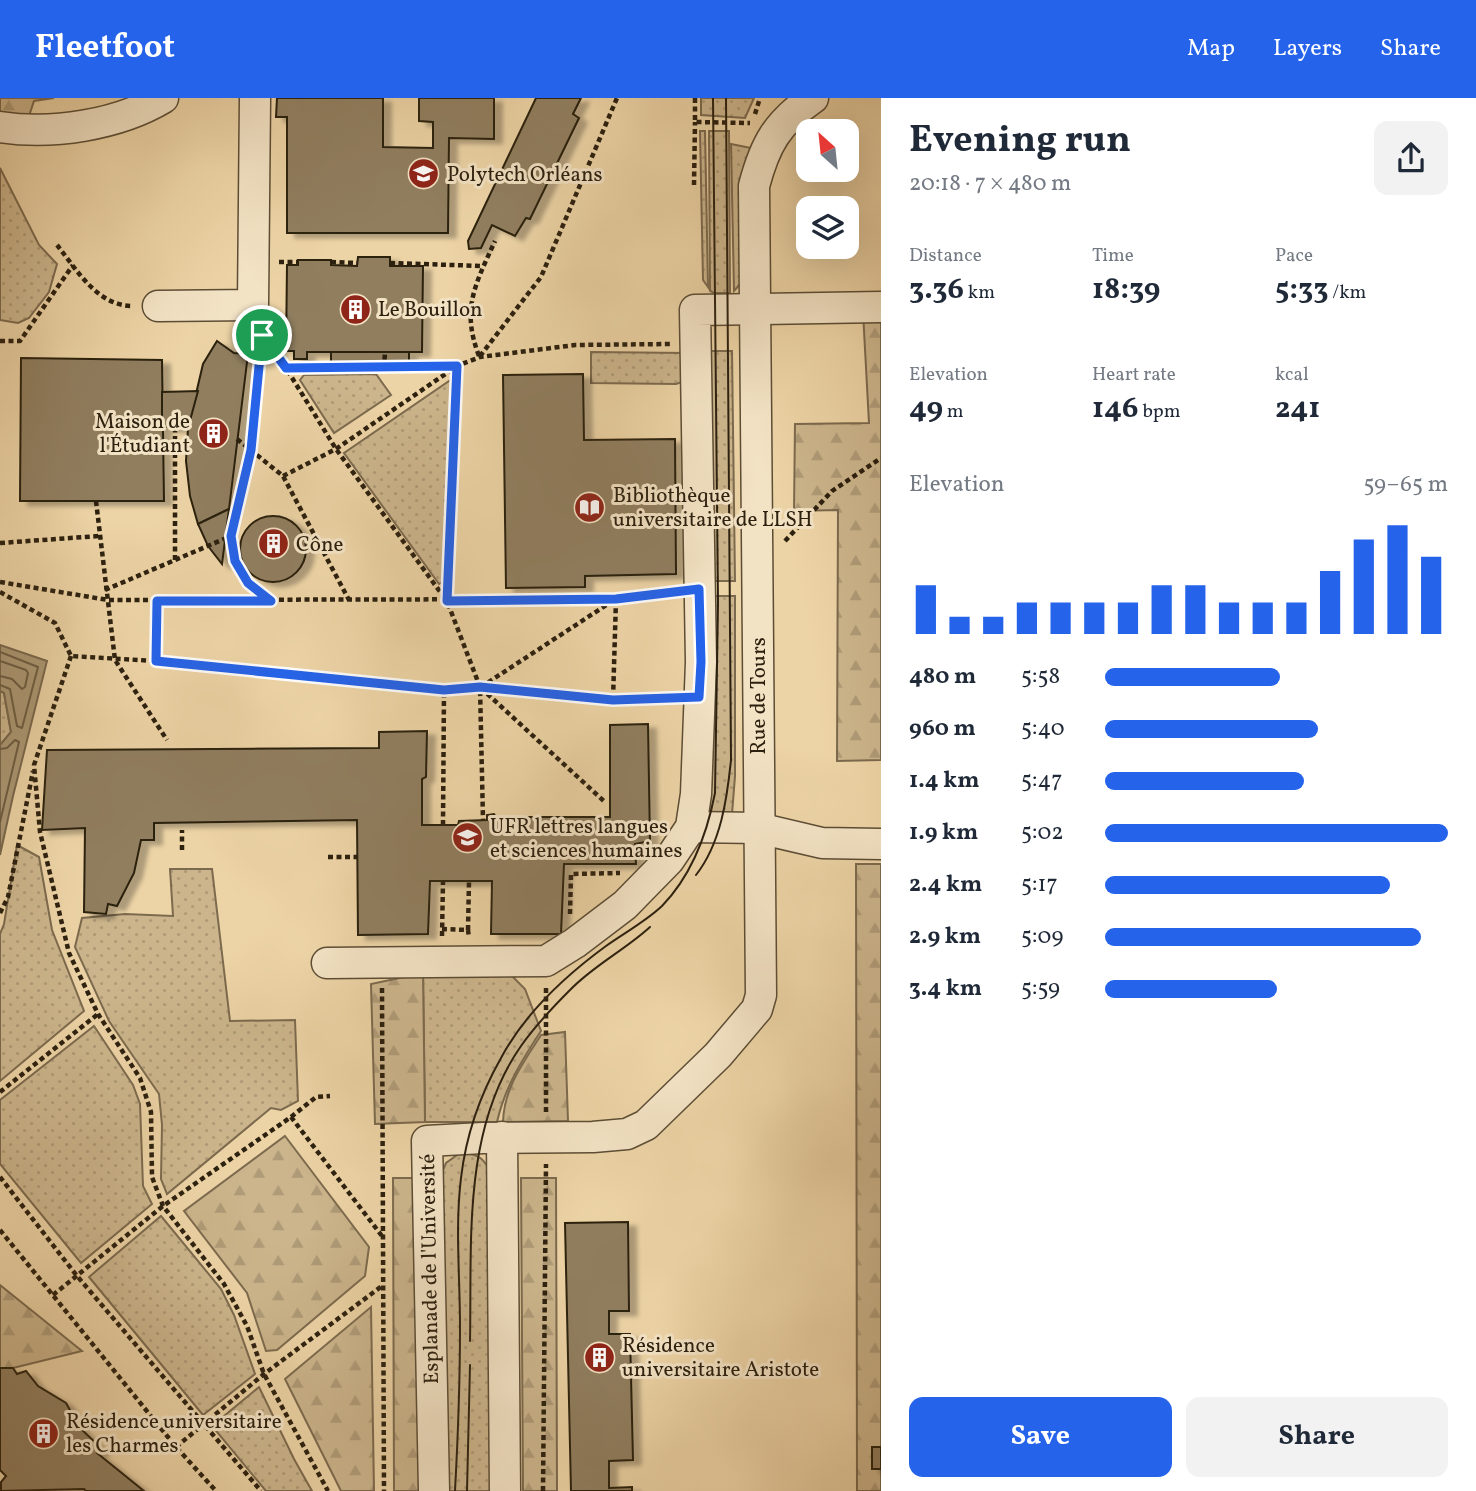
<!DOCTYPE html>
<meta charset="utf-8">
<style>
body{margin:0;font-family:Vollkorn,serif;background:#f2f2f3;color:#1f2937;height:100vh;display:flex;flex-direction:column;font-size:26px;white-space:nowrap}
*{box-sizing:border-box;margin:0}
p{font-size:23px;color:#747a83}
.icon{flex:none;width:38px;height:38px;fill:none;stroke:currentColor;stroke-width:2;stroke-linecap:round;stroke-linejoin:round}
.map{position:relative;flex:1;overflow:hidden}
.panel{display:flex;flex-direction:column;background:#fff;width:595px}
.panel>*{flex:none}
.needle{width:46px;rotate:333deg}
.fabs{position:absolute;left:796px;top:21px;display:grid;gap:14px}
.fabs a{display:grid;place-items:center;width:63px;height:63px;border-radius:14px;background:#fff;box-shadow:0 7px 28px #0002;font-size:35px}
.pin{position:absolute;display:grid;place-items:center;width:60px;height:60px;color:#fff;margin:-30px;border:4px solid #fff;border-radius:50%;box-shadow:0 2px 7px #0007}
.round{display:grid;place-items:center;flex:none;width:74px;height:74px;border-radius:14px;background:#f2f2f3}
.summary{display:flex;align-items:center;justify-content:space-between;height:119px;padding:0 28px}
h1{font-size:38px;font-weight:700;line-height:52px}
.figures{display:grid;grid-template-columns:repeat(3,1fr);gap:10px;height:119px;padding:7px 28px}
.figures div{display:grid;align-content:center}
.figures b{font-size:30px;font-weight:700}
.figures small{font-size:19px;font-weight:400}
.figures p{font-size:19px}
.chart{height:196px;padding:14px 28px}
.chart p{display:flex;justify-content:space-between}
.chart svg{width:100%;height:126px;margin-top:7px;stroke:#2563eb;stroke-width:6}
.cta{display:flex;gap:14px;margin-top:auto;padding:14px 28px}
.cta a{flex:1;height:80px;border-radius:14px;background:#2563eb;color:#fff;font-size:28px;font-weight:700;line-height:80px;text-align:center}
.cta a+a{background:#f2f2f3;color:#1f2937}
ul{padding:0 28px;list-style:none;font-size:23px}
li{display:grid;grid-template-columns:112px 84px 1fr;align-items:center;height:52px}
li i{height:18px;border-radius:9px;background:#2563eb}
header{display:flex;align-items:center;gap:42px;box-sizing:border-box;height:98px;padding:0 35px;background:#2563eb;color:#fff}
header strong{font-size:33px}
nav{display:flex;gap:38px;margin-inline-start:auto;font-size:24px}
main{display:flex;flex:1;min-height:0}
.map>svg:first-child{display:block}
.grass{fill:url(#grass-dots);stroke:#7c6a4e;stroke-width:2}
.forest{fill:url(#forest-firs);stroke:#7c6a4e;stroke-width:2}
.water{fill:#ab9773;stroke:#78674b;stroke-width:2}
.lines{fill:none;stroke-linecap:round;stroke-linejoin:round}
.shore{stroke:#6c5c41;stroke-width:2}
.building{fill:#907e5e;stroke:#2c200f;stroke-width:2;filter:url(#shadow)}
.minor-casing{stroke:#5c4d35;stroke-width:33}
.path{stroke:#2c200f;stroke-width:4.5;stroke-dasharray:5 3.5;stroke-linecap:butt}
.minor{stroke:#f3e3c5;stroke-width:30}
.tram{stroke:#2c200f;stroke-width:2}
.route-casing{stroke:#fff;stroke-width:14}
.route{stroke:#2563eb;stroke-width:9}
.labels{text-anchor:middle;stroke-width:6;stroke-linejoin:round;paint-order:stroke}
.poi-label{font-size:21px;fill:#2c200f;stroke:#f3e3c5;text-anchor:start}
.street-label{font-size:21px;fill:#2c200f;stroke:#f3e3c5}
</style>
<header>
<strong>Fleetfoot</strong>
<nav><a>Map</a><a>Layers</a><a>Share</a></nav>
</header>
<main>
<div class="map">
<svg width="881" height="1393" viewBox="0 0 881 1393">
<defs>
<pattern id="grass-dots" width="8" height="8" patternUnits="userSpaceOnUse" patternTransform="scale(1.75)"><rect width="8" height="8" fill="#ccb58c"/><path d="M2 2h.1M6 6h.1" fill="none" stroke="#af9b78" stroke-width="1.8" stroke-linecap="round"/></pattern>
<pattern id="forest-firs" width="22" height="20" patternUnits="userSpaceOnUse" patternTransform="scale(1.75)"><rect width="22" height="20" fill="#ccb58c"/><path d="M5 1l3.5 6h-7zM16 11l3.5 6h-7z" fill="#af9b78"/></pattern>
<filter id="shadow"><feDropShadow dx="8" dy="4.5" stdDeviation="2" flood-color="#0004"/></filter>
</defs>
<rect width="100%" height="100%" fill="#edd4a6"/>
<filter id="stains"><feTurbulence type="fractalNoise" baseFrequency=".00286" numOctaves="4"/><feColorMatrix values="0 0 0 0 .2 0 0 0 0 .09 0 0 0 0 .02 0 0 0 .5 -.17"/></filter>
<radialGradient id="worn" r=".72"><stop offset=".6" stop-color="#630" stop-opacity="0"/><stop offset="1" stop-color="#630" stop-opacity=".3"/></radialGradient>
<g class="grass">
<path d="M701,0H754L745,20L701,17Z"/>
<path d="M700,33H705L708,189L703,182Z"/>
<path d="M709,33H729L730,195H714L710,193Z"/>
<path d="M731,46L751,50L746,66L741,185L734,193Z"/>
<path d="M0,70L39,147L57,166L49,194L29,220L18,225L0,222Z"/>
<path d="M709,253H732L735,483H712Z"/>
<path d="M591,254L686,255L685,283L676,286L591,285Z"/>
<path d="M376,276L391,297L334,335L300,282L304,277Z"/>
<path d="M452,281L444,483L439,486L344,355Z"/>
<path d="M712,498H735V678L732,716H706L712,685Z"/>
<path d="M0,593L4,595L11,634L0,647Z"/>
<path d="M17,747L39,759L52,832L84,913L0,983V836L4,826Z"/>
<path d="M170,771H212L230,923L295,922L298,1003L281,1012L271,1010L167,1096L161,1081L162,1027L159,996L109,923L75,849L82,820L125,816L173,818Z"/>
<path d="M423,875L511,877L525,891L541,933C522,962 505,989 497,1024H425Z"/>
<path d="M94,928L133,987L140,1006L143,1088L152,1106L81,1165L0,1066V1002Z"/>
<path d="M460,1055C482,1056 484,1062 494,1079L496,1393H444L440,1079L446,1065Z"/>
<path d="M161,1118L221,1191L234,1217L255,1276L203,1317L89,1179Z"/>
<path d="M259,1289L294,1361L312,1393H266L212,1328Z"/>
</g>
<g class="forest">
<path d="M0,0H54L34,3L28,21L0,18Z"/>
<path d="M881,213V662L837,663L838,412L794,413L795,326L869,325L863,214Z"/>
<path d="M856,766H881V1393H857Z"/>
<path d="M423,875L425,1024L375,1026L371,886Z"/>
<path d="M565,934L568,1023L503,1024C504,990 523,965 541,937Z"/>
<path d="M285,1038L369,1149L365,1178L277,1252L266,1253L247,1195L184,1113Z"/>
<path d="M393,1080H427L428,1393H394Z"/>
<path d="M521,1080H556L557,1393H523Z"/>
<path d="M0,1187L82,1253L13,1270H0Z"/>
<path d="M371,1209L374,1393H341L285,1281Z"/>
</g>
<path class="water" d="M0,547L47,563L13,698L0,757V647L11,634L4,595L0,593Z"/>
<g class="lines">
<g class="shore">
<path d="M0,554L38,569L22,630L17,628L10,591L0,587"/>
<path d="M0,563L26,572L28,575L25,589L22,591L12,581L0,578"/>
<path d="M0,651L7,650L15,642L19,644L0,724"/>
</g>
</g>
<g class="building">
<path d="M277,0H383V49L433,50V24L419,23V0H494V41L449,40L448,135H287V19H276Z"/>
<path d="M536,0H581L573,16L579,20L530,121L526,120L515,138L492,127L481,150L469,151L468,143Z"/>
<path d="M358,159H390V168H423L422,254H307V261H294V253H286L287,167H298V162H331V167L357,168Z"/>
<path d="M217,243L234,255L248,256L229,411L198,426L190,398L186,363L188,330L203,266Z"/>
<rect x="331" y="254" width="78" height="12"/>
<path d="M21,260L162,262L164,403H20Z"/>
<path d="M583,276L584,342L675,341L676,476L585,478V489L506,490L503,277Z"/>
<path d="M198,293L188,330L162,329V294Z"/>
<path d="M229,411L222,466L208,448L198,426Z"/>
<circle cx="273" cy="451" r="33"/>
<path d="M648,626L650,743L635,746L636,766H564L561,836H491L492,783H430L428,836L358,837L357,722L154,725V742H141L134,775L117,808L108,806L106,816L84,814L85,730L42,732L47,652L379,650V634L427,633L426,679L422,681V727H458L459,723L487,722V717L494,716L496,719H610V627Z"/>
<path d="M628,1124L629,1213H609V1236H630L633,1362L609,1363V1390L632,1389V1393H571L565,1125Z"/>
<path d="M0,1270H13L17,1276L26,1273L38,1288L66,1305L80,1330L102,1351L97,1355L144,1393H86L84,1391L1,1393V1384L6,1378L0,1372Z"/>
<rect x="872" y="1349" width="9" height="22"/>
</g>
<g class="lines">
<defs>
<g id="minor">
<path d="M0,29C52,37 118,27 163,0"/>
<path d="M158,208L253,207L255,0"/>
<path d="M691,729L758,730L822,745L881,746"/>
<path d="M327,865L546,863L575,845L625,807L669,762L691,729L696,696L701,564L695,212L881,209"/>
<path d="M502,1039L505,1393"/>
<path d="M434,1393L427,1043L483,1040L593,1039L627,1036L646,1027L718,957L757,911L761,897L754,88C765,46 777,25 813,0"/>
</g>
</defs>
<use href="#minor" class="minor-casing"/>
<g class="path">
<path d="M695,0V24L750,25"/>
<path d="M755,16L760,0"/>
<path d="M694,87L695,24"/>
<path d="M57,147C77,172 97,208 133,208"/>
<path d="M279,164H298"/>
<path d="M331,164L358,165"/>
<path d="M390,165L483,168"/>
<path d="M260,230L262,237L286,270L336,351L446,502"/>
<path d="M262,238L251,352L231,438L235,463L248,485L270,502"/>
<path d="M0,243H20L73,167"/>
<path d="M479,258C461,211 475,187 495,143"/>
<path d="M480,258L541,179L617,0"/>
<path d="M457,268L447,503L480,589L483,722"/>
<path d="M287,270L457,268"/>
<path d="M384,270L385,254"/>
<path d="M237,341L283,378L349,502"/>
<path d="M283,378L336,351L457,268L480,259L575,247L671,246"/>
<path d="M96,403L115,562L167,642"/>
<path d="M785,443L832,393L881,360"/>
<path d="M0,445L99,438"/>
<path d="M175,462V329"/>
<path d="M0,484L108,502L616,501L673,495"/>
<path d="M105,492L231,438"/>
<path d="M0,494L55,525L71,558L156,563L444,592L480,589L613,602L616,501"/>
<path d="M71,558L34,667L40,734L69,855L98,916L140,980L151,1014L152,1079L163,1108L224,1186L247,1228L264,1276L328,1393"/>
<path d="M156,563L157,503"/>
<path d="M481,589L614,502"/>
<path d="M481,590L606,705"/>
<path d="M613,602L675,600"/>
<path d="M443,727L444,592"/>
<path d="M182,752V732"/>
<path d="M328,759H357"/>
<path d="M0,815L8,799L33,673"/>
<path d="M570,816L571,776L620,775"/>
<path d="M442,831L468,832L469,840"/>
<path d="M468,832L469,783"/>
<path d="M442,838L443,783"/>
<path d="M382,890L384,1393"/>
<path d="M0,994L98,916"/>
<path d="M546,1014V890"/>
<path d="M291,1019L382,1138"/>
<path d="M0,1079L77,1178L261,1393"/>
<path d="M0,1132L176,1349L216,1393"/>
<path d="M53,1197L163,1108L291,1019L316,999L330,998"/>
<path d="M176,1349L264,1276L382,1188"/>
<path d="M543,1393L546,1066"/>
</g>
<use href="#minor" class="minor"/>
<g class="tram">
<path d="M696,777C721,745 727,701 731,662L726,0"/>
<path d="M470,1243C472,1145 462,1032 521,948C535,928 553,909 570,892C594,867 625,852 650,829"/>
<path d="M455,1393C458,1338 460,1283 460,1228C460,1180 455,1128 461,1080C466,1037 480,997 501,960C525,915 565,878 606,848C624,835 645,824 662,808C692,777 707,736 715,695L718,504L713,0"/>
<path d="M467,1393L470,1267"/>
</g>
</g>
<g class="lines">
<defs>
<path id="route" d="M262,237L286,270L457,268L447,503L616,501L699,491L701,564L699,599L613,602L480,589L444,592L156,563L157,503H271L248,485L235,463L231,438L251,352Z"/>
</defs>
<use href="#route" class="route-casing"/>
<use href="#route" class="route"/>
</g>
<defs>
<symbol id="university-disc" viewBox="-11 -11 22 22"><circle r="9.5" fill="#8f2418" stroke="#f3e3c5"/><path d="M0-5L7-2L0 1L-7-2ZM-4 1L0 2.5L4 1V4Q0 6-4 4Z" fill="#fff"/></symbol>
<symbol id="building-disc" viewBox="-11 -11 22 22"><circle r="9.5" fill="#8f2418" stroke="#f3e3c5"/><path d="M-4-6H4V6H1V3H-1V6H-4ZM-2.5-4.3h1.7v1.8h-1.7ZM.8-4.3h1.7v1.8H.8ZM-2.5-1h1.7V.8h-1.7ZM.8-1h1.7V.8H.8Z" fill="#fff"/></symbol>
<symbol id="library-disc" viewBox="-11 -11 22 22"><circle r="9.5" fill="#8f2418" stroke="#f3e3c5"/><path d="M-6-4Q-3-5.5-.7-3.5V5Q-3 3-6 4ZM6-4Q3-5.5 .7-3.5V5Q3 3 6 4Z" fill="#fff"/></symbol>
</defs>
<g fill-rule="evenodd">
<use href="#university-disc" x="406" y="58" width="35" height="35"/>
<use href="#building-disc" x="338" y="194" width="35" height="35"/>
<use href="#building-disc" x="196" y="318" width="35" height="35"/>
<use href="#library-disc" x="572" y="392" width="35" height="35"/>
<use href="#building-disc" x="256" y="428" width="35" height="35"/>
<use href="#university-disc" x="450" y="722" width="35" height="35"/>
<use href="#building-disc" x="582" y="1242" width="35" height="35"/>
<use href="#building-disc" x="26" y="1318" width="35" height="35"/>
</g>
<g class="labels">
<g class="poi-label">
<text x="447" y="83">Polytech Orléans</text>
<text x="378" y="218">Le Bouillon</text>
<text x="190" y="330" text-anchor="end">Maison de<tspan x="190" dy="24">l'Étudiant</tspan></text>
<text x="613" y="404">Bibliothèque<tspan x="613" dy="24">universitaire de LLSH</tspan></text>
<text x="296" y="453">Cône</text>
<text x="490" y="735">UFR lettres langues<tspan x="490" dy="24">et sciences humaines</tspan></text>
<text x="622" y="1254">Résidence<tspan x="622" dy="24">universitaire Aristote</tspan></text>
<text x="66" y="1330">Résidence universitaire<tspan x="66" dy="24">les Charmes</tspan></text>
</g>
<g class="street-label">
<text transform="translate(758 598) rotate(-90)" y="7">Rue de Tours</text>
<text transform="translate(429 1171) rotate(-91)" y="7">Esplanade de l'Université</text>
</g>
</g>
<rect width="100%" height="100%" filter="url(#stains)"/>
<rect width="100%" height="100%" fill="url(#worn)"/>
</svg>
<div class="fabs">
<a><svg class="needle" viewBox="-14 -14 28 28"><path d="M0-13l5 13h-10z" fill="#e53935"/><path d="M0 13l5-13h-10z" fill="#747a83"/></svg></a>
<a><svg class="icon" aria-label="layers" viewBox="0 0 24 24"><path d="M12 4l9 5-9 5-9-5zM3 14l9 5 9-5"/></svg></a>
</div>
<div class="pin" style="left:262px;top:237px;background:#1e9e55"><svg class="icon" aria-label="arrive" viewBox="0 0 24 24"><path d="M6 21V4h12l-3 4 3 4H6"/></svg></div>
</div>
<section class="panel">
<div class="summary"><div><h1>Evening run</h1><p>20:18 · 7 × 480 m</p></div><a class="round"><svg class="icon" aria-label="share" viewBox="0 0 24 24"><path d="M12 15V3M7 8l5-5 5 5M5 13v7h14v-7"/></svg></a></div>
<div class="figures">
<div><p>Distance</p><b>3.36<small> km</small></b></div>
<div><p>Time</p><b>18:39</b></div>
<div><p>Pace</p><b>5:33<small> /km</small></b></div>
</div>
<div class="figures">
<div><p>Elevation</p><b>49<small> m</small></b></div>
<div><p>Heart rate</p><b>146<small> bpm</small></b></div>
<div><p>kcal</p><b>241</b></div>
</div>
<div class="chart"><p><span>Elevation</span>59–65 m</p>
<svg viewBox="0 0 160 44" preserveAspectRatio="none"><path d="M5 44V27M15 44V38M25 44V38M35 44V33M45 44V33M55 44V33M65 44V33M75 44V27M85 44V27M95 44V33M105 44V33M115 44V33M125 44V22M135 44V11M145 44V6M155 44V17"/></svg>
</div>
<ul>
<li><b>480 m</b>5:58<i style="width:51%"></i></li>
<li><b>960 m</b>5:40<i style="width:62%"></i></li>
<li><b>1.4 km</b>5:47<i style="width:58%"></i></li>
<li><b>1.9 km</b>5:02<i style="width:100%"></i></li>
<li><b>2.4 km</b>5:17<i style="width:83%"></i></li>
<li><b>2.9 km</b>5:09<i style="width:92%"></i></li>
<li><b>3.4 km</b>5:59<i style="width:50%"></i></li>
</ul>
<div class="cta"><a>Save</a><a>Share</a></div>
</section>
</main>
